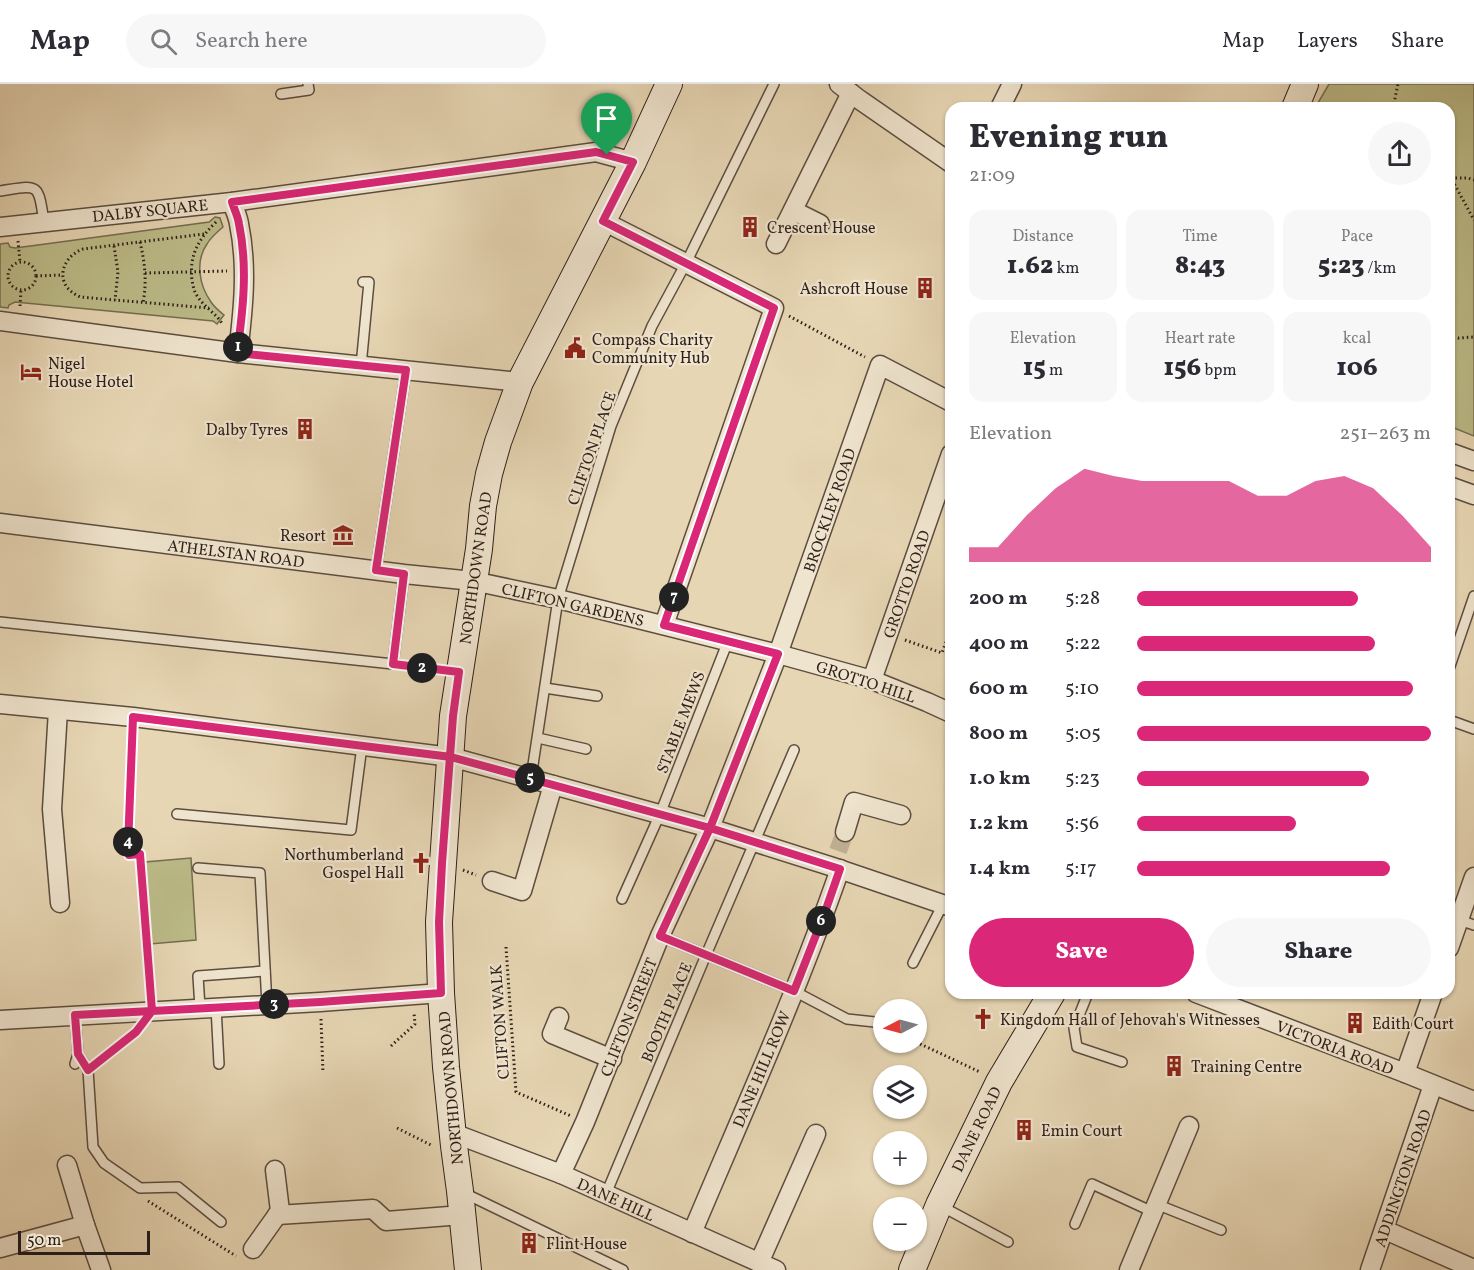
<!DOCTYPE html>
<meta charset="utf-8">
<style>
body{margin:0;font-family:Vollkorn,serif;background:#f7f7f7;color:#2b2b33;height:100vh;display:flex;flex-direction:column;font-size:22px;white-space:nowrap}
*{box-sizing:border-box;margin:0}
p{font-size:20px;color:#7c7c81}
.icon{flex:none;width:33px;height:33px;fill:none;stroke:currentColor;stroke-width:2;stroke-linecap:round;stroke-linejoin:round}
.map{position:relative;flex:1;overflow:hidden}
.drawer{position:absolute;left:945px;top:18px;width:510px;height:897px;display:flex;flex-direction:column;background:#fff;border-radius:18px;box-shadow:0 2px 4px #0004}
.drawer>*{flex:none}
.needle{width:39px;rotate:264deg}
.buttons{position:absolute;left:873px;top:915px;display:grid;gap:12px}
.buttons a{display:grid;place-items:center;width:54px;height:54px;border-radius:50%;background:#fff;box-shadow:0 2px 4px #0004;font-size:30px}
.scale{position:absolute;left:18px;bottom:15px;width:132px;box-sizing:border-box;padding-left:6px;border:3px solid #2e1f19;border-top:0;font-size:16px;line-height:21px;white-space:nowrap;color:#2e1f19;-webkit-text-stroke:4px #efe4ce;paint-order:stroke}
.pin{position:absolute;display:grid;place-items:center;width:51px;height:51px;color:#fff;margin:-62px -26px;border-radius:50% 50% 50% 0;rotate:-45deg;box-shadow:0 0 6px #0007}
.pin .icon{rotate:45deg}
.km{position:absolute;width:30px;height:30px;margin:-15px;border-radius:50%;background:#222;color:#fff;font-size:16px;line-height:30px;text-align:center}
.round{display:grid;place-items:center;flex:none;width:63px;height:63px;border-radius:32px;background:#f7f7f7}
.overview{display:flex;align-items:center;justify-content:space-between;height:102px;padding:0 24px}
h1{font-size:33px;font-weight:800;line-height:45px}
.metrics{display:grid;grid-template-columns:repeat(3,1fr);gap:9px;height:102px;padding:6px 24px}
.metrics div{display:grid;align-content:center;border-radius:15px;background:#f7f7f7;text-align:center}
.metrics b{font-size:26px;font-weight:800}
.metrics small{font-size:16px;font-weight:400}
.metrics p{font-size:16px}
.chart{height:168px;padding:12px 24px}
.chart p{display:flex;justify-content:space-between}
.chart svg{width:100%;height:108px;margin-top:6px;fill:#db2777;opacity:.7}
.button{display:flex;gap:12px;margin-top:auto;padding:12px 24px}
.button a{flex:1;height:69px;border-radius:36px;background:#db2777;color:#fff;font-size:24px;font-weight:800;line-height:69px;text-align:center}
.button a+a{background:#f7f7f7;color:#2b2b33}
ul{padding:0 24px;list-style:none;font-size:20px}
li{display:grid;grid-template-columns:96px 72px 1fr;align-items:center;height:45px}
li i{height:15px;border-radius:8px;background:#db2777}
header{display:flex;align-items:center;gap:36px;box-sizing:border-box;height:84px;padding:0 30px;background:#fff;border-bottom:2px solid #e1e1e2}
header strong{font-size:28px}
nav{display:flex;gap:33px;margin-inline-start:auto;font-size:21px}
.search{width:420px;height:54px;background:#f7f7f7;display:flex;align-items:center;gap:15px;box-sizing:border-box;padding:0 21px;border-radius:33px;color:#7c7c81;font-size:22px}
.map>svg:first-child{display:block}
.green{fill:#bcbc89;stroke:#756e51;stroke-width:1.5}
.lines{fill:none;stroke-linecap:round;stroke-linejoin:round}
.street-tunnel{stroke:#c2b195;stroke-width:18;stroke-dasharray:18 9;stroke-linecap:butt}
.lane-casing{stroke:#5c4d40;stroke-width:12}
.street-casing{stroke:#5c4d40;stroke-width:21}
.secondary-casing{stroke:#2e1f19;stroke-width:28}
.path{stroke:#2e1f19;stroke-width:3;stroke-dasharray:1.5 3;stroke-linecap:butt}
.lane{stroke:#efe4ce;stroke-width:9}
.street{stroke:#efe4ce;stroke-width:18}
.secondary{stroke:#efe4ce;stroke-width:26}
.route-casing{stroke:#fff;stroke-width:12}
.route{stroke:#db2777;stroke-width:8}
.labels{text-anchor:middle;stroke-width:4.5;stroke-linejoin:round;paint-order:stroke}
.street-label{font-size:16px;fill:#2e1f19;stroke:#efe4ce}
.poi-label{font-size:16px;fill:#2e1f19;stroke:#efe4ce;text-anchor:start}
</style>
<header>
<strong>Map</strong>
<div class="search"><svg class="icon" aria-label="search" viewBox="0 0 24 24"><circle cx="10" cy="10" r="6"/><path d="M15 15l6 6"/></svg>Search here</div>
<nav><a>Map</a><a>Layers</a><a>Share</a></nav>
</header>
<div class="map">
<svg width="1474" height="1186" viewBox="0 0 1474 1186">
<rect width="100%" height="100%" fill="#e7d6b4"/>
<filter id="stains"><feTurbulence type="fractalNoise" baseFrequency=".00333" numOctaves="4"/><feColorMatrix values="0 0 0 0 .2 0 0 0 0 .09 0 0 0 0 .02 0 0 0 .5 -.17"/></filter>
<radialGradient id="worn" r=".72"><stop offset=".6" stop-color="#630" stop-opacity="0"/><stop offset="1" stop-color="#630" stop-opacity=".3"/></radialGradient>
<g class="green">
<path d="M1329,0H1474V352L1449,342V24H1315Z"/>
<path d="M215,133L220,134L223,143C217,148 211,153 207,160C195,177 199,201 211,218C214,223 219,227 224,231L217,240L213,237L15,218L9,221L8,224L0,223V160L8,159L10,163L15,164L38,161L209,138Z"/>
<path d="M191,774L196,856L150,860L145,778Z"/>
</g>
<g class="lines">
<path class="street-tunnel" d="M838,767L845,748"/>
<defs>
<g id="lane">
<path d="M281,10L309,6L308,0"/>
<path d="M0,107C39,101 38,98 44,138"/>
<path d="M361,282L369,198H363"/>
<path d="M376,486L406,286"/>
<path d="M0,538L393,580L404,490"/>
<path d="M1449,585L1474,512"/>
<path d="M545,604L597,612"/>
<path d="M1449,636L1474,645"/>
<path d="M538,654L586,665"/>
<path d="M531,694L558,515L611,342L652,242L686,179L774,0"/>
<path d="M177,730L351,746L362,662"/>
<path d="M198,784L260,789L267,921"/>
<path d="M622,815L660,730L728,557"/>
<path d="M1459,836L1474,841"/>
<path d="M660,852L794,907L847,935L875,938"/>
<path d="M913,879L943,820"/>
<path d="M1088,909L1074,944L1077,963L1122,978"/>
<path d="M216,923L219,980"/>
<path d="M200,924L198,892L265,887"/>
<path d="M75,931L78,970L75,980"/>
<path d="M78,970L88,986L93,1063L104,1079L140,1104L178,1103L221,1138"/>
<path d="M462,1108L623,1186"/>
<path d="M606,1110L706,871L794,666"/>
<path d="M1156,1120L1221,1146"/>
<path d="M941,1122L1008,1158"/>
<path d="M1075,1140L1092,1100L1153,1128"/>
</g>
<g id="street">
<path d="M839,0L860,16L951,79"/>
<path d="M1000,24L1012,0"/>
<path d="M232,118C234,125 238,132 239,140C248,183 243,227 238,269"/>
<path d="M794,127L820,140"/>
<path d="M603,137L774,224L664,541"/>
<path d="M0,143L232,118L596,68L633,78"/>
<path d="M776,160L851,9"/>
<path d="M0,237L238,269L520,298"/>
<path d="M1449,368L1474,377"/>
<path d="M1449,402L1474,411"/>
<path d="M0,439L404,490L473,497L558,515L778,570L872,596L927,618L951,629"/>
<path d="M872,596L951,370"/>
<path d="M0,620L133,633L451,673L710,744L833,783L951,823"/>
<path d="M58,626L52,725L60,819"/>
<path d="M845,748L854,718L901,731"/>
<path d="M492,797L522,807L553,701"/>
<path d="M1449,864L1474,793"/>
<path d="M1196,909L1405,989L1474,1017"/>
<path d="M559,933L552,950L612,975"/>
<path d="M0,936L320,918L441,909"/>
<path d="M1405,989L1433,909"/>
<path d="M453,1049L561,1090L776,1186"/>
<path d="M67,1081L85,1141L101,1186"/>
<path d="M561,1090L585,1038L660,852L710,744L778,570L880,281L951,318"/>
<path d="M277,1131L373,1125L386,1137L462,1131"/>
<path d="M1385,1146L1474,1185"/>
<path d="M692,1149C743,1028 797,909 840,785"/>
<path d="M0,1164L85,1141"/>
<path d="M253,1165L280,1127L275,1086"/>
<path d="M759,1179L816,1050"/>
<path d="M1129,1186L1189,1042"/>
<path d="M1370,1186L1433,1001"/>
</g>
<g id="secondary">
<path d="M1295,24L1305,0"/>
<path d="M468,1186L460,1107L454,1062L446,983L441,909L439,838L453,632L479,465L483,422L489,390L498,358L520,298L633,78L669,0"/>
<path d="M912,1186L939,1121L999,998L1052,909"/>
</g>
</defs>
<use href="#lane" class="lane-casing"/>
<use href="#street" class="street-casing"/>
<use href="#secondary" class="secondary-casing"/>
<g class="path">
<path d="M1393,24L1398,0"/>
<path d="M1449,88L1451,94L1474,136"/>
<path d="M1451,94H1468L1474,96"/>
<path d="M216,138C199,155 189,170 192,196C193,202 194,208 198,213C205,224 217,230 223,241"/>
<path d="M204,150L83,165C69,170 58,185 65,200C68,206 74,210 80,213L209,224"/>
<path d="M18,157L20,178"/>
<path d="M140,158C145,179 147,198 143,219"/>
<path d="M114,162L118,188L115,216"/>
<circle cx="22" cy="192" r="14"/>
<path d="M145,189L227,187"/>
<path d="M36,192L63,191"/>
<path d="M20,222L21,206"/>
<path d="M789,232L865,273"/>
<path d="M1449,252L1458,254L1474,253"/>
<path d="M905,556L942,569L951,544"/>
<path d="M405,581L440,586"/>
<path d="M133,651L128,763L129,771L140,770L150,911"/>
<path d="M463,786L476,791"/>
<path d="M506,863L516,1008L571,1032"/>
<path d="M321,935L323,989"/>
<path d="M916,958L980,988"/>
<path d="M391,962L415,940L414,929"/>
<path d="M99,977L138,946"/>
<path d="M397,1044L433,1062"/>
<path d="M148,1117L236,1172"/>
</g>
<use href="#lane" class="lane"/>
<use href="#street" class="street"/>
<use href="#secondary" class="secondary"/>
</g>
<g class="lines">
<defs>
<path id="route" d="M607,71L596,68L232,118C234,125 238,132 239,140C248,183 243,227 237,269L406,286L376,486L404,490L393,580L459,588L453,632L442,779L439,838L441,909L320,918L152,927L136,948L88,986L78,970L75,931L152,927L140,770L129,771L128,763L133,633L451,673L710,744L660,852L794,907L825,828L840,785L710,744L778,570L664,541L774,224L603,137L633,78L607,71"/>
</defs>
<use href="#route" class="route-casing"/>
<use href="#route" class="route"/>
</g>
<defs>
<symbol id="building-bare" viewBox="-9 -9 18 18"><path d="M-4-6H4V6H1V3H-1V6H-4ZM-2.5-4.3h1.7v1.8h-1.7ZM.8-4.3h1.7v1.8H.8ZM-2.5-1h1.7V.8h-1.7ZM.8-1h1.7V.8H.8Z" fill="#8f2418" stroke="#efe4ce" stroke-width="2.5" paint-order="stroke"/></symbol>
<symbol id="civic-bare" viewBox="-9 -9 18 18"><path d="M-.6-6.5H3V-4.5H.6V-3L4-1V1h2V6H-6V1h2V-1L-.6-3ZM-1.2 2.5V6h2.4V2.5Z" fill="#8f2418" stroke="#efe4ce" stroke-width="2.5" paint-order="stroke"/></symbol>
<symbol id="hotel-bare" viewBox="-9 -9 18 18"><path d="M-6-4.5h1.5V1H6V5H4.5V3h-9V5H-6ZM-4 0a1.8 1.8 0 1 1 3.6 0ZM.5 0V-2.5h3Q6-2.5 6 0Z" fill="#8f2418" stroke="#efe4ce" stroke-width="2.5" paint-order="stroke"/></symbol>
<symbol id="museum-bare" viewBox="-9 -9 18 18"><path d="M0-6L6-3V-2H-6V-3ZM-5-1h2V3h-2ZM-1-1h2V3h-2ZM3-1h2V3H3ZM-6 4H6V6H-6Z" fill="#8f2418" stroke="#efe4ce" stroke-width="2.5" paint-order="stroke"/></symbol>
<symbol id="church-bare" viewBox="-9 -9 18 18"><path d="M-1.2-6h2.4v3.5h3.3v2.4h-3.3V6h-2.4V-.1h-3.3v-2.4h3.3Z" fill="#8f2418" stroke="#efe4ce" stroke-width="2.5" paint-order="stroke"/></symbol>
</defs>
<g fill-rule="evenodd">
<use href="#building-bare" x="735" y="128" width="30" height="30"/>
<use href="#building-bare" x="910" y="189" width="30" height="30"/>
<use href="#civic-bare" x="560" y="249" width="30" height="30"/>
<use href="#hotel-bare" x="16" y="273" width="30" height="30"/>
<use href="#building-bare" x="290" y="330" width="30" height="30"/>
<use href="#museum-bare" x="328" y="436" width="30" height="30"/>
<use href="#church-bare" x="406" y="764" width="30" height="30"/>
<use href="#church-bare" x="968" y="920" width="30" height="30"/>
<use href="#building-bare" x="1340" y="924" width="30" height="30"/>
<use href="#building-bare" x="1159" y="967" width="30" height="30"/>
<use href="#building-bare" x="1009" y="1031" width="30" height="30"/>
<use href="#building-bare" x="514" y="1144" width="30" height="30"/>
</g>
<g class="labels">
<g class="street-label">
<text transform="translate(150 126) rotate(-6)" y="6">DALBY SQUARE</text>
<text transform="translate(591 364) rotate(-71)" y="6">CLIFTON PLACE</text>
<text transform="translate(829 426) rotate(-71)" y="6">BROCKLEY ROAD</text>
<text transform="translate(236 469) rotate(7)" y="6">ATHELSTAN ROAD</text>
<text transform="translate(475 484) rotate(-82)" y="6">NORTHDOWN ROAD</text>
<text transform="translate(906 500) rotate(-71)" y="6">GROTTO ROAD</text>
<text transform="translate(573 520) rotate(13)" y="6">CLIFTON GARDENS</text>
<text transform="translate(866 597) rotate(18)" y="6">GROTTO HILL</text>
<text transform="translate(680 638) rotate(-69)" y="6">STABLE MEWS</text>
<text transform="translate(666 928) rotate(-67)" y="6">BOOTH PLACE</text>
<text transform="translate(628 933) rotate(-68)" y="6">CLIFTON STREET</text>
<text transform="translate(499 938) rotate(-94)" y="6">CLIFTON WALK</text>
<text transform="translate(1335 963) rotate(21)" y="6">VICTORIA ROAD</text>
<text transform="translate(761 985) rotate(-67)" y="6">DANE HILL ROW</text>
<text transform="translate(450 1004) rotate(-95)" y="6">NORTHDOWN ROAD</text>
<text transform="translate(976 1045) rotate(-64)" y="6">DANE ROAD</text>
<text transform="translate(1402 1094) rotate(-71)" y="6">ADDINGTON ROAD</text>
<text transform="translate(616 1115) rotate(24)" y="6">DANE HILL</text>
</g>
<g class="poi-label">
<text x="767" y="149">Crescent House</text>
<text x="908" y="210" text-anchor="end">Ashcroft House</text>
<text x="592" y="261">Compass Charity<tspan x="592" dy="18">Community Hub</tspan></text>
<text x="48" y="285">Nigel<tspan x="48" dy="18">House Hotel</tspan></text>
<text x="288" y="351" text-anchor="end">Dalby Tyres</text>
<text x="326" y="457" text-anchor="end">Resort</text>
<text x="404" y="776" text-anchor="end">Northumberland<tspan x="404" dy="18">Gospel Hall</tspan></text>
<text x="1000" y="941">Kingdom Hall of Jehovah's Witnesses</text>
<text x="1372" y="945">Edith Court</text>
<text x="1191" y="988">Training Centre</text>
<text x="1041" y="1052">Emin Court</text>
<text x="546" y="1165">Flint House</text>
</g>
</g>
<rect width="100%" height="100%" filter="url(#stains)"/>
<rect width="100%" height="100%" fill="url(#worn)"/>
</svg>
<div class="buttons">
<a><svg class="needle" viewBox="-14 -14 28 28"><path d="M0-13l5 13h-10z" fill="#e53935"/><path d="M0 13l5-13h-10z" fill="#7c7c81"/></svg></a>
<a><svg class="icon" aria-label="layers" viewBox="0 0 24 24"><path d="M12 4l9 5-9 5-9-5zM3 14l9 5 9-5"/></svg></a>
<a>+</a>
<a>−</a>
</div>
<div class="scale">50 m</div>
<div class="pin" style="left:607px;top:71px;background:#1e9e55"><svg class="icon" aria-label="arrive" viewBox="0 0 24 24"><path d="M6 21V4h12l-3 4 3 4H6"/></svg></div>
<b class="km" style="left:238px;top:263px">1</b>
<b class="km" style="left:422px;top:584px">2</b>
<b class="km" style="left:274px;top:920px">3</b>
<b class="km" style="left:128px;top:758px">4</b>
<b class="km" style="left:530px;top:694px">5</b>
<b class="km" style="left:821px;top:837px">6</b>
<b class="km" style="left:674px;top:513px">7</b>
<section class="drawer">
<div class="overview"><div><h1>Evening run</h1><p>21:09</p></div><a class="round"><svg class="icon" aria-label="share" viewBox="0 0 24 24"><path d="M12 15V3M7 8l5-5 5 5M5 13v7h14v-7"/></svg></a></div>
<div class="metrics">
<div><p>Distance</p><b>1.62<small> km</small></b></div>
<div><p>Time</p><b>8:43</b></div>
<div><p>Pace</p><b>5:23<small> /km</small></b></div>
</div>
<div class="metrics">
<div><p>Elevation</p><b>15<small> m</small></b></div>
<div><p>Heart rate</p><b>156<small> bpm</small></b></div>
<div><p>kcal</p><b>106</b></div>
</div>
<div class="chart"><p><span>Elevation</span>251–263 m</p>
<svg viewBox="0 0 160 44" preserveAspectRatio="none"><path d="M0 44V38L10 38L20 25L30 14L40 6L50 9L60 11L70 11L80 11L90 11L100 17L110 17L120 11L130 9L140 14L150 25L160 38V44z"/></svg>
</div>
<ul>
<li><b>200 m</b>5:28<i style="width:75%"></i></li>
<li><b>400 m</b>5:22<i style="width:81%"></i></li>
<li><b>600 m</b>5:10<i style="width:94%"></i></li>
<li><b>800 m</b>5:05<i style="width:100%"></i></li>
<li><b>1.0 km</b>5:23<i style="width:79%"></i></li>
<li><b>1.2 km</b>5:56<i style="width:54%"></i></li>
<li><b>1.4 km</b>5:17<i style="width:86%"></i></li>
</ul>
<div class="button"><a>Save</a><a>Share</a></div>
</section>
</div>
